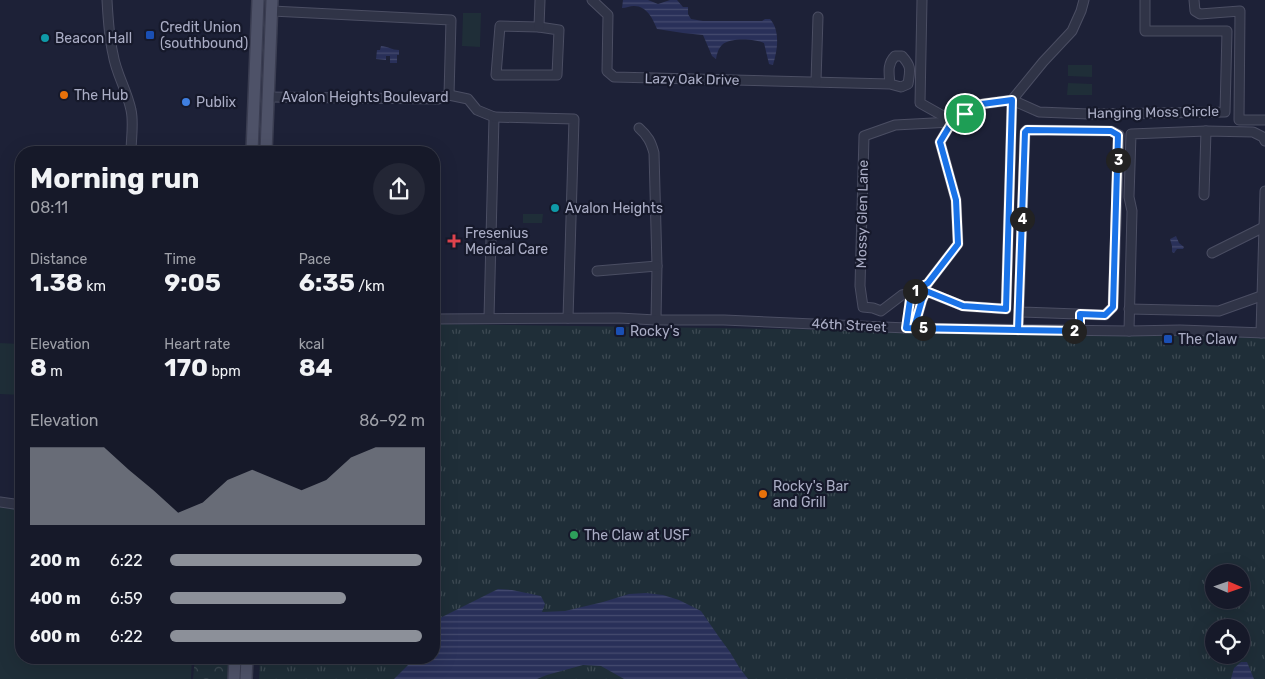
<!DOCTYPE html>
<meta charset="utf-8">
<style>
body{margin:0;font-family:Rubik,sans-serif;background:#232635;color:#f1f3f6;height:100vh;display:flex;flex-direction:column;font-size:19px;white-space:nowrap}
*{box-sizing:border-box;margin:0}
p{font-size:16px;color:#9ea0a8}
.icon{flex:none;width:28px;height:28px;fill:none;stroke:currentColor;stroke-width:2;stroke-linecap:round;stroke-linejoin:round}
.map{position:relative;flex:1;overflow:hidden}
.side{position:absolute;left:15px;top:146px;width:425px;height:518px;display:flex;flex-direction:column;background:#161929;border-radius:20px;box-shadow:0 5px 20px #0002,0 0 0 1px #353846}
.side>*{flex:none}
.needle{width:32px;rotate:92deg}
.buttons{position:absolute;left:1205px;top:564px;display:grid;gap:10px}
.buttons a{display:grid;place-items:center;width:45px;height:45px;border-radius:50%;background:#161929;box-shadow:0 5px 20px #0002,0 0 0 1px #353846;font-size:25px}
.pin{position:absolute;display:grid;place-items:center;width:42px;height:42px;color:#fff;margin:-21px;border:2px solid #fff;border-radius:50%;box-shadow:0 1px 5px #0007}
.km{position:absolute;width:25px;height:25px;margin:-12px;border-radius:50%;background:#222;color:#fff;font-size:14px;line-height:25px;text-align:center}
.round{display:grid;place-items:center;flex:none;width:52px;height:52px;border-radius:26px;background:#232635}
.overview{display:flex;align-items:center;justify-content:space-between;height:85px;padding:0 15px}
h1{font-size:28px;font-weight:700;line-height:38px}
.metrics{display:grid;grid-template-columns:repeat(3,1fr);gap:8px;height:85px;padding:5px 15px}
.metrics div{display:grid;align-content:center}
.metrics b{font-size:25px;font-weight:700}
.metrics small{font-size:14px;font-weight:400}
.metrics p{font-size:14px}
.chart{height:140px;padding:10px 15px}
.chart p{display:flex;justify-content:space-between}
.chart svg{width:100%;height:90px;margin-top:5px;fill:#8c9099;opacity:.7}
ul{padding:0 15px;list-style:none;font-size:16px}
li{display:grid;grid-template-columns:80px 60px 1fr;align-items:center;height:38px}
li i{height:12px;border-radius:6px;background:#8c9099}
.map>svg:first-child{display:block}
.grass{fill:url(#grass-tufts);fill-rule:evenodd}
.forest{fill:url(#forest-crowns)}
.park{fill:#1f2e38}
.water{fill:url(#water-rules)}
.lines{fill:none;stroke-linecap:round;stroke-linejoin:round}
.minor-casing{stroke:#4b4e63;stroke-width:11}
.major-casing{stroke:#3a3d51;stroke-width:14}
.minor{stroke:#303447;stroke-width:9}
.major{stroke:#4e5268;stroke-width:11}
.route-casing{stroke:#fff;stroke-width:10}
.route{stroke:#1a73e8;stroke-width:6}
.transit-dot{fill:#1a4fb4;stroke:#16192b;stroke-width:2}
.culture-dot{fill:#0f9aa8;stroke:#16192b;stroke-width:2}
.food-dot{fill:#e8710a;stroke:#16192b;stroke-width:2}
.shop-dot{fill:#3f7fe0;stroke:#16192b;stroke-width:2}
.health-dot{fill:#e0444e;stroke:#16192b;stroke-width:2}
.leisure-dot{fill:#2e9e5b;stroke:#16192b;stroke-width:2}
.labels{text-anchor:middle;stroke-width:4.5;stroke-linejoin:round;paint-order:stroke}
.poi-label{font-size:14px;fill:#aaadc5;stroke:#16192b;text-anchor:start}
.street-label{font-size:14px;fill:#aaadc5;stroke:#16192b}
</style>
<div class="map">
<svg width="1265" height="679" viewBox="0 0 1265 679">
<defs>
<pattern id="grass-tufts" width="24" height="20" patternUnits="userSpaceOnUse" patternTransform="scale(1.25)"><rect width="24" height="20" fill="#1f2e38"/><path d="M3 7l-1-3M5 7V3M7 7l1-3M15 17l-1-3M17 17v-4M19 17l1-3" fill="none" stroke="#3d4a53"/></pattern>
<pattern id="forest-crowns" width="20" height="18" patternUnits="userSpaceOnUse" patternTransform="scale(1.25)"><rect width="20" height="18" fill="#1f2e38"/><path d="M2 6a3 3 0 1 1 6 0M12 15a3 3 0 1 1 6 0" fill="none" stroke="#3d4a53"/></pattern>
<pattern id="water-rules" width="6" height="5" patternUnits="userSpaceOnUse" patternTransform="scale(1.25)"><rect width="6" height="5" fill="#293059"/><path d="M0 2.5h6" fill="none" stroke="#454b6f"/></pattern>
</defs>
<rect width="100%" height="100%" fill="#1d2137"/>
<path class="grass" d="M434,324L1265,336V679H259L260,658H434ZM1214,572H1241V600H1214ZM1214,628H1241V655H1214Z"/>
<path class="forest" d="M195,658H230L229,679H193Z"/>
<g class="park">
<path d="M463,13H481L480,47L462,46Z"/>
<path d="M1068,65H1092V77L1068,76Z"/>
<path d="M1068,83L1092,84V95H1067Z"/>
<path d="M523,214H543L542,223H523Z"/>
<path d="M0,343L21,344V395L0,394Z"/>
<path d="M0,504L21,507V658H192L191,679H0Z"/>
</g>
<g class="water">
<path d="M623,0H648L658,4L670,0H677L683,7H688V14L691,19L703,21H762L765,19H770C781,31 777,52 773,65L769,64L764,43C755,39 730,37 722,45C718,49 717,54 716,59L712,56L703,35L683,33L657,29C653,19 647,6 634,6C630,6 626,8 622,8Z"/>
<path d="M381,46C387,46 392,50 399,50V55H397V63H390V56H386V60L376,59L377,50H380Z"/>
<path d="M1176,236L1179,243L1184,247L1183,249H1177L1174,253L1172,252V246L1170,239Z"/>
<path d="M498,589L512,590L541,596L545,604L542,612L565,611L603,602L629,594L646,593L663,595L679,600L701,611L719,637L730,652L739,667L748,679H624L601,666L583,665L547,675L537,679H394L408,665L406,658H434V621Z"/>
<path d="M1241,662H1247L1254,679H1231L1234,668Z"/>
</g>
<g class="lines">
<defs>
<g id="minor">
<path d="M107,0C108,18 109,37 113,54C116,74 127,90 131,110C134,123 131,139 131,152"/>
<path d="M592,0L608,15L607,71L614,77L890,84L901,87L908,84C910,70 912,67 902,56H895C887,64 889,73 890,84"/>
<path d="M922,0L920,103L952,121"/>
<path d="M1084,0L1081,11L1072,31L1043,62L1012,100L982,104L952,122L895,125L864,136L860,286L863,307L873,308L881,311L902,295L912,293L920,289L963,306L1006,309L1012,100L1039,112L1089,114L1225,112L1227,31H1145V0"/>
<path d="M1194,0L1195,11L1200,14L1240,11L1239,120H1265"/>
<path d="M272,11L451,20L449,95"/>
<path d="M500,26L539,27L559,30L557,75H496Z"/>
<path d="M539,27L540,0"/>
<path d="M816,81L818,17"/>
<path d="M268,97L438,99L449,95L468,99L477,110L494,117L489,318"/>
<path d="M494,117L574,119L568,318"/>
<path d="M639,128C648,136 651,142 654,153L657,266L656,320"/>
<path d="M1027,130L1111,131L1119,135L1113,307L1105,315L1022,312L1019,310L1025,132Z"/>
<path d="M1204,195L1206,131"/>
<path d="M1212,253L1264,227"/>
<path d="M597,271L657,266"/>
<path d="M920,289L928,283L958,244L956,200L940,142L952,122"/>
<path d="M1129,309L1219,311L1261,296"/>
<path d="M434,319L619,318L656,320H724L907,328L1129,331L1180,330L1265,333"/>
<path d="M907,328L910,300L912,293"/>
<path d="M914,328L922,300L926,291"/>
<path d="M1018,330L1019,310"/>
<path d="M1129,331L1132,211L1129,197L1131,134L1206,131L1253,132L1263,137L1265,141"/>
<path d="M1261,333L1265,191"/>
<path d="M0,502L21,505"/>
</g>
<g id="major">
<path d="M252,152L258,0"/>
<path d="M266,152L272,0"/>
<path d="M234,679L235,658"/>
<path d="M246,679L247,658"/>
</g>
</defs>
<use href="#minor" class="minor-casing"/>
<use href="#major" class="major-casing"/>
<use href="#minor" class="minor"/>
<use href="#major" class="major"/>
</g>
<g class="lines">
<defs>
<path id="route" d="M965,114L952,122L940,142L956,200L958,244L928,283L912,293L910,300L906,328L1080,331V314L1105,315L1113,307L1118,135L1111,131L1027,130L1025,132L1018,330L914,328L922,300L926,291L963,306L1006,309L1012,100L982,104L965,114"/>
</defs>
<use href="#route" class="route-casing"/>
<use href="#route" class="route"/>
</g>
<g class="transit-dot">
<rect x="145" y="30" width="10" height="10" rx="2.5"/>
<rect x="615" y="326" width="10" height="10" rx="2.5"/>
<rect x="1163" y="334" width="10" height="10" rx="2.5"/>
</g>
<g class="culture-dot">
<circle cx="45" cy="38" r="5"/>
<circle cx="555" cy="208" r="5"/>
</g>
<g class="food-dot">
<circle cx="64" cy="95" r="5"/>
<circle cx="763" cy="494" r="5"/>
</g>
<circle class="shop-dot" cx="186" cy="102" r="5"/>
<path class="health-dot" d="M451.5 233.5h5v5h5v5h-5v5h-5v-5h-5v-5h5z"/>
<circle class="leisure-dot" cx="574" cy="535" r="5"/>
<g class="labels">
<g class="poi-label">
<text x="160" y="32">Credit Union<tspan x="160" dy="16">(southbound)</tspan></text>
<text x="55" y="43">Beacon Hall</text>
<text x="74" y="100">The Hub</text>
<text x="196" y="107">Publix</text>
<text x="565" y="213">Avalon Heights</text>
<text x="465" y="238">Fresenius<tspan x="465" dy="16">Medical Care</tspan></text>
<text x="630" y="336">Rocky's</text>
<text x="1178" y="344">The Claw</text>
<text x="773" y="491">Rocky's Bar<tspan x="773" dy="16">and Grill</tspan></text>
<text x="584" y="540">The Claw at USF</text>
</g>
<g class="street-label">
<text transform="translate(692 79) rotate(1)" y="5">Lazy Oak Drive</text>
<text x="365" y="102">Avalon Heights Boulevard</text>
<text transform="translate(1153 112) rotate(-1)" y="5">Hanging Moss Circle</text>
<text transform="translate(862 214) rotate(-89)" y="5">Mossy Glen Lane</text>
<text transform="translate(849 325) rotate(3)" y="5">46th Street</text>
</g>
</g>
</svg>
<div class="buttons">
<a><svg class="needle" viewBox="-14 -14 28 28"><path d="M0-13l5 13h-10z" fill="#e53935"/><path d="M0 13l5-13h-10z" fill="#9ea0a8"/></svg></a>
<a><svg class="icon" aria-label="locate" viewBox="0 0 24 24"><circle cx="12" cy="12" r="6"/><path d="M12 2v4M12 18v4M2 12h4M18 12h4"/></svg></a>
</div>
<div class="pin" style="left:965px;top:114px;background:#1e9e55"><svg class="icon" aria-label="arrive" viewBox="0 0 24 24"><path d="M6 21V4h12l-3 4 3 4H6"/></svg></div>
<b class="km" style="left:915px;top:291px">1</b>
<b class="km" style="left:1074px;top:331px">2</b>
<b class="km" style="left:1118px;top:160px">3</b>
<b class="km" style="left:1022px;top:219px">4</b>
<b class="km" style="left:923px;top:328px">5</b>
<section class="side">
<div class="overview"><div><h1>Morning run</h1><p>08:11</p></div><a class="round"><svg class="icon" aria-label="share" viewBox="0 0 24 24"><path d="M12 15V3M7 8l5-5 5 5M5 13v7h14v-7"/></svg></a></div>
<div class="metrics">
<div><p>Distance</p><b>1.38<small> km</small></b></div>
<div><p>Time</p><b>9:05</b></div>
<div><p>Pace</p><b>6:35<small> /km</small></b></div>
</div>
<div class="metrics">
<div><p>Elevation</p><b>8<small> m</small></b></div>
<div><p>Heart rate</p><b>170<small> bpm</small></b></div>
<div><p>kcal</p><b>84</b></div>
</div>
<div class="chart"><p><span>Elevation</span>86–92 m</p>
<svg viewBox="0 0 160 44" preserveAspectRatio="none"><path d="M0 44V6L10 6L20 6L30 6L40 17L50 27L60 38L70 33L80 22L90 17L100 22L110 27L120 22L130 11L140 6L150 6L160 6V44z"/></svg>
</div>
<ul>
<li><b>200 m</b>6:22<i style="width:99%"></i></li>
<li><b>400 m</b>6:59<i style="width:69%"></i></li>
<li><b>600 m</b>6:22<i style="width:99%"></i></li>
</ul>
</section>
</div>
